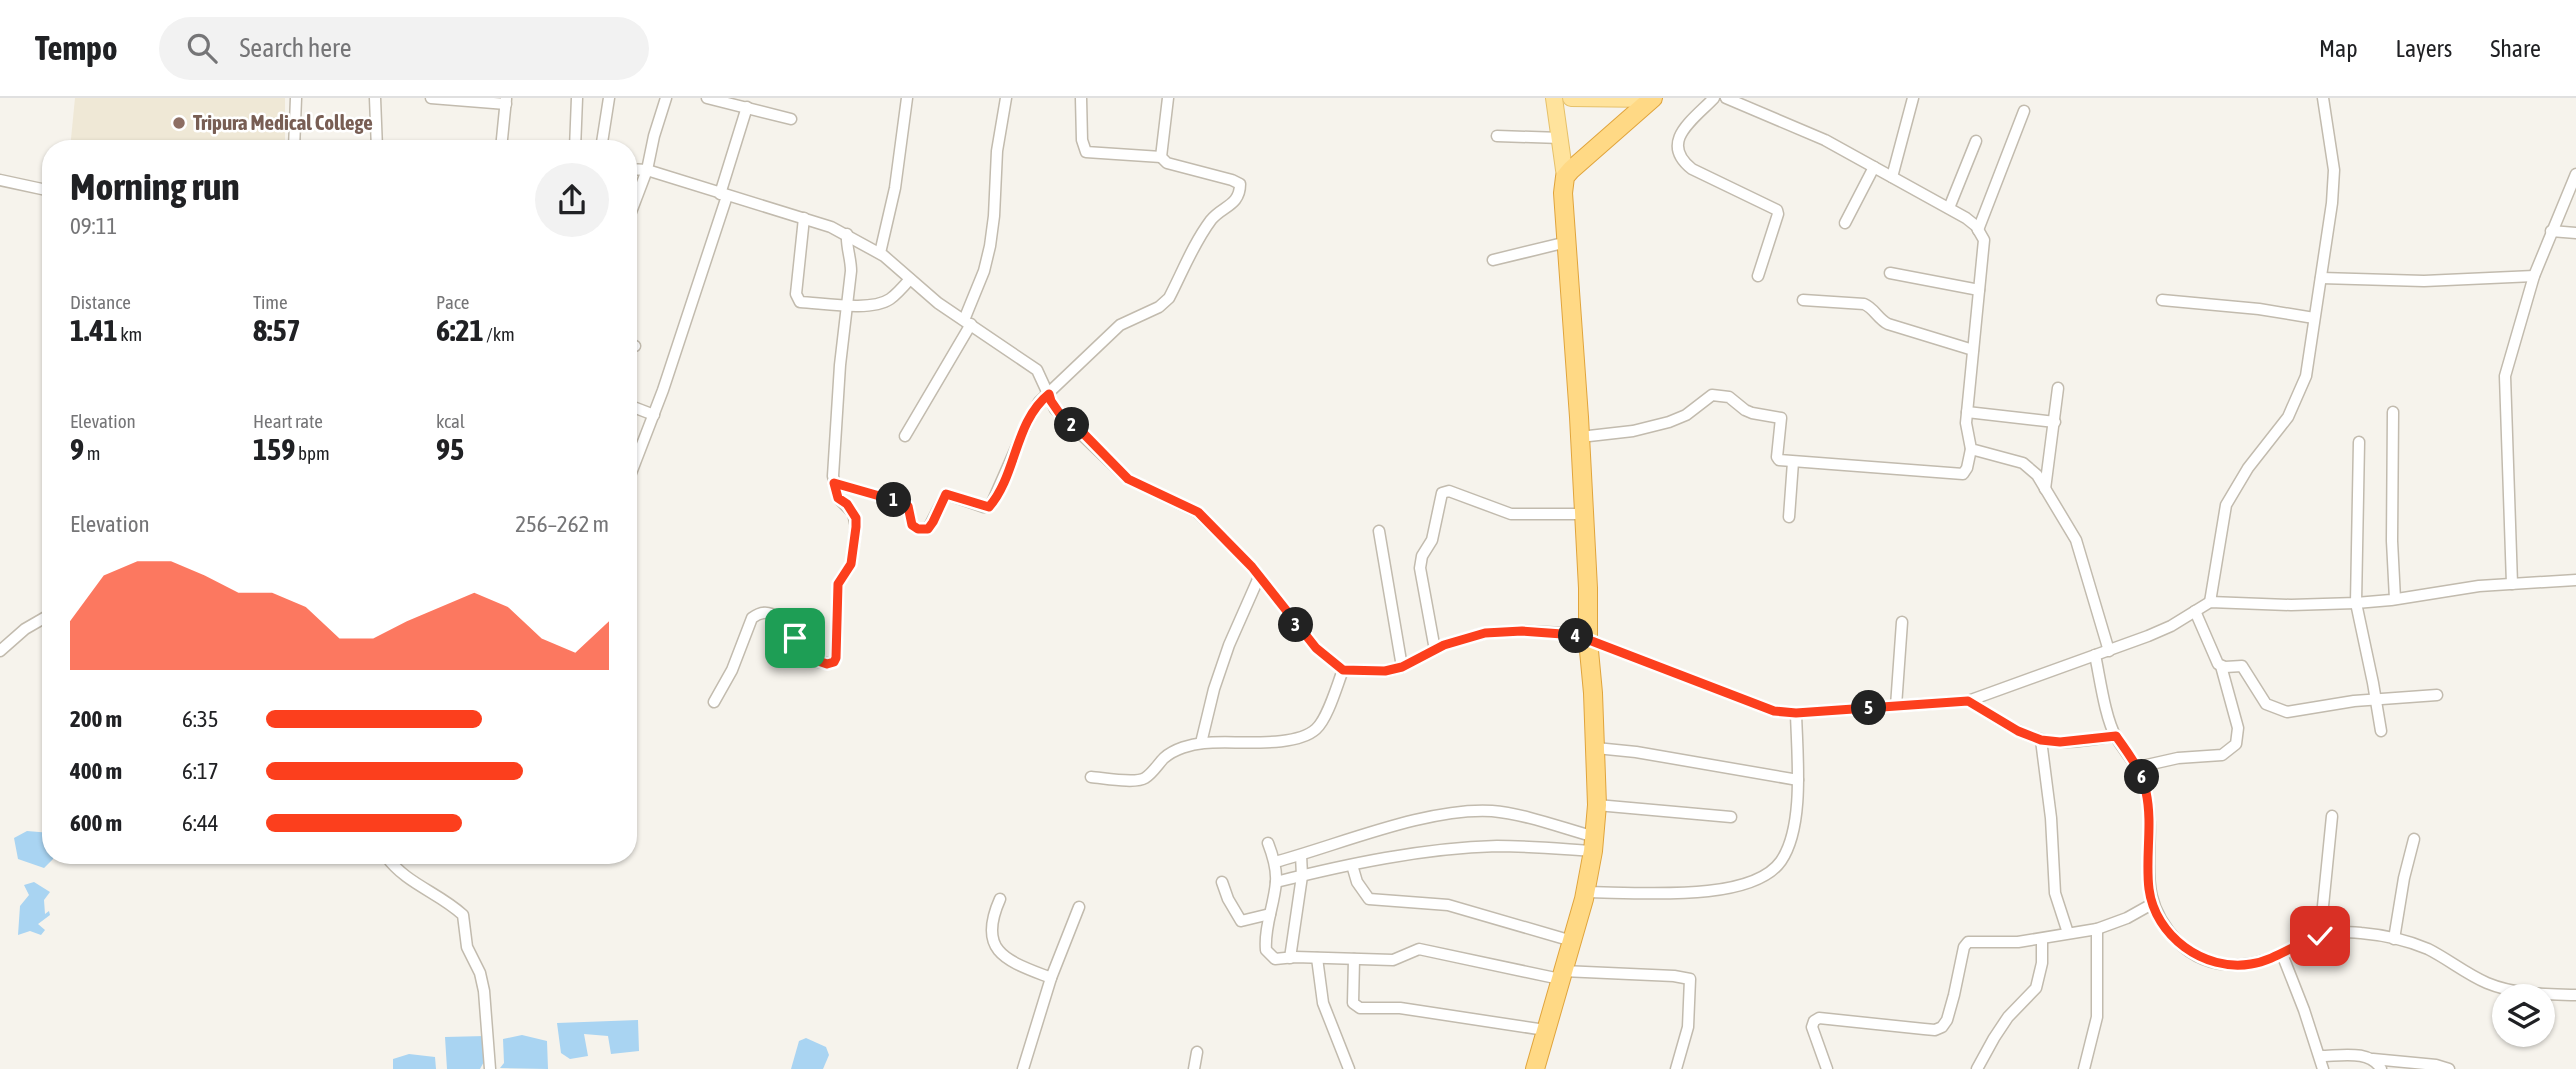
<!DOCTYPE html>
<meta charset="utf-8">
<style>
body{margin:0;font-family:"Asap Condensed",sans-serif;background:#f2f2f2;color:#202124;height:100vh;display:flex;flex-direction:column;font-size:26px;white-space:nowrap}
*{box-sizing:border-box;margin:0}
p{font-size:23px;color:#757577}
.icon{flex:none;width:38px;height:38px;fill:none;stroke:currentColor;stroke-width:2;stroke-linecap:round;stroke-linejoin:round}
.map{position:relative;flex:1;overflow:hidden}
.sheet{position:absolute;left:42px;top:42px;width:595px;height:724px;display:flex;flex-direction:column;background:#fff;border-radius:28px;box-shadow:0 2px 5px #0004}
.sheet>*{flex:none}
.controls{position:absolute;left:2492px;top:886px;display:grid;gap:14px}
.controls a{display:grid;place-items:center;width:63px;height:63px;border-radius:50%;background:#fff;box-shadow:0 2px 5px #0004;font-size:35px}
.pin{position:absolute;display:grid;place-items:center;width:60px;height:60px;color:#fff;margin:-30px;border-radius:14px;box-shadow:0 4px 10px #0006}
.km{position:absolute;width:35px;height:35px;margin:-18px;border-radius:50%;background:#222;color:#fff;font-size:19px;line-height:35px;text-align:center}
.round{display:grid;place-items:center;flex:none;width:74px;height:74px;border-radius:37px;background:#f2f2f2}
.head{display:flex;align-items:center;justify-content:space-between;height:119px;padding:0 28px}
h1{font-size:38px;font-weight:700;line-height:52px}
.stats{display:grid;grid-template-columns:repeat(3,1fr);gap:10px;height:119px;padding:7px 28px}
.stats div{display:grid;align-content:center}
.stats b{font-size:30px;font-weight:700}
.stats small{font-size:19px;font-weight:400}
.stats p{font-size:19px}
.chart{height:196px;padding:14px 28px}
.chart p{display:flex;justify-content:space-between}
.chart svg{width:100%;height:126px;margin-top:7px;fill:#fc3f1d;opacity:.7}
ul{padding:0 28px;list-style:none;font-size:23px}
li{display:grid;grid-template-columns:112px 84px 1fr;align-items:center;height:52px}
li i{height:18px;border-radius:9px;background:#fc3f1d}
header{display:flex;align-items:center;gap:42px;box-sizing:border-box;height:98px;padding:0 35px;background:#fff;border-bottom:2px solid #e0e0e0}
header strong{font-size:33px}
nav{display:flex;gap:38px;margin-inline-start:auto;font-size:24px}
.search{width:490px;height:63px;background:#f2f2f2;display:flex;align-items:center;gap:18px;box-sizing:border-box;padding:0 24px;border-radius:38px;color:#757577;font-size:26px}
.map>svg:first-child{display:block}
.education{fill:#efe8d6}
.water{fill:#a9d4f2}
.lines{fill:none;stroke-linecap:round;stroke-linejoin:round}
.minor-casing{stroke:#c2bbae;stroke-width:13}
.primary-casing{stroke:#e6c16a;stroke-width:18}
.trunk-casing{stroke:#e0a43c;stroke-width:20}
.minor{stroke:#fff;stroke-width:10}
.primary{stroke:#ffe39c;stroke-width:16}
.trunk{stroke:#ffd985;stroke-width:18}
.route-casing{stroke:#fff;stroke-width:14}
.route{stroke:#fc3f1d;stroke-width:9}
.education-dot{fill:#8d6e63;stroke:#fff;stroke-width:2.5}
.labels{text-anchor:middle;stroke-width:5;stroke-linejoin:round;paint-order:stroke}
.education-label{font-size:21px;font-weight:bold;fill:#785e54;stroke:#fff;text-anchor:start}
</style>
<header>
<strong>Tempo</strong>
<div class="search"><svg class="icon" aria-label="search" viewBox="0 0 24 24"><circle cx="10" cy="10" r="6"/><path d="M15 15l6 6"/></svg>Search here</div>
<nav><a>Map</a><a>Layers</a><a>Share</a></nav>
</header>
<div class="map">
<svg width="2576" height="971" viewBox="0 0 2576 971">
<rect width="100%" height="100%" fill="#f6f3ec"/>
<path class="education" d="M75,0H285V51H70Z"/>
<g class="water">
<path d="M27,733L51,735V758H53V761L44,770L18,761L14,740Z"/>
<path d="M34,784L50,794L44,802L45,816L49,813L50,817L38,826L45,832L41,837L30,833L18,837L20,808L29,797L24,787Z"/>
<path d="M638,922L639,953L611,956L608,938L584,936L588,958L570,961L561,955L557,925Z"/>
<path d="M522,937L547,943L548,971L500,970L504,965L503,941Z"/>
<path d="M485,938L486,960L480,971H447L445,939Z"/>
<path d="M806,940L826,949L829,957L823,971H791L799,943Z"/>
<path d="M409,956L435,959L436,971H393V961Z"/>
</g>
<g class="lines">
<defs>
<g id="minor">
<path d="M375,0L377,51"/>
<path d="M431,0L506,6"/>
<path d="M707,0L791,21"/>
<path d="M1081,0L1082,42L1086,54L1161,59"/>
<path d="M1714,0C1693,22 1658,44 1692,71L1777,112L1778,116L1758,178"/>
<path d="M1726,0L1825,42L1966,120L1976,128L1984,142L1966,325L1971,351L2023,365L2037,377L2076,442L2109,553"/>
<path d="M1497,38L1561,40"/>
<path d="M294,51L296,0"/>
<path d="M501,51L506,1"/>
<path d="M575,51L577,0"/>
<path d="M601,51L609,0"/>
<path d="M628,71L647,72L831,129L884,158L938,205L1037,272L1055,311L1128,381L1197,414L1252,469L1316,550L1343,572L1385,573L1402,569L1444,547L1485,535L1522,533L1564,535L1576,537L1774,613L1796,615L1968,603L2148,538L2171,528L2210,504L2291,507L2356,505L2391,502L2479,488L2576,482"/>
<path d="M1892,79L1913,0"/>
<path d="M0,82L51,93"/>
<path d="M720,96L747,9"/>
<path d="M1949,110L1976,43"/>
<path d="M804,120L796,196L800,204C823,205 871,214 890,201C897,196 904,188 910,181"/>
<path d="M628,122L647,72L654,38L666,0"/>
<path d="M1845,125L1874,69"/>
<path d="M1978,132L2024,13"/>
<path d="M2551,133L2576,135"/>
<path d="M880,155L895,90L907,0"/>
<path d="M1493,162L1567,144"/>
<path d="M1890,175L1979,192"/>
<path d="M2321,180L2424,183L2534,178"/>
<path d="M1803,202L1864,206C1874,210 1878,221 1888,226L1973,252"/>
<path d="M2162,202L2259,211L2314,220"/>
<path d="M964,222L984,173L990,148L994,118L997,53L1006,0"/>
<path d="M628,245L635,248"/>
<path d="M628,307L654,317"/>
<path d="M1967,314L2055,324"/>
<path d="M2393,314L2392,443L2395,501"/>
<path d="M905,338L971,226"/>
<path d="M1580,339L1633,333L1669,324L1686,317L1712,297L1729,299L1745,312L1752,315L1781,320L1777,359L1779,362L1963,376L1967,370L1971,351"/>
<path d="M2359,344L2356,505L2373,585L2381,633"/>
<path d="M628,383L663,292L727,98"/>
<path d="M834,385L904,405L908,408L912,427L918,431H928L946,396L984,409L991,407L1028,323L1039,304L1120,227L1159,209L1169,200C1182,175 1193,146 1211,122C1222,108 1240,108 1240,86L1232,82L1167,65L1161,59L1168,0"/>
<path d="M2045,391L2058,290"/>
<path d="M1789,419L1793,364"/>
<path d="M1379,433L1402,569"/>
<path d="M2512,486L2505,278L2534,178L2576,76"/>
<path d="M2210,504L2226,407L2248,370L2288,319L2306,278L2332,105L2334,72L2323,0"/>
<path d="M2195,513L2218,566L2225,569L2242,568L2266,606L2287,614L2354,603L2437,597"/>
<path d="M1435,552L1420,470L1422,458L1432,442L1442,395L1449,393L1511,416H1583"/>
<path d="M0,553L25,531L51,516"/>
<path d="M2095,557C2100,580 2105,620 2116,639C2129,661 2140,667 2146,694C2159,753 2130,794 2178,844C2194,860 2214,867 2235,867C2284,867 2310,828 2361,835C2384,837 2407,842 2428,851C2448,861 2466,876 2487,885C2516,897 2546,896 2576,897"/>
<path d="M1968,603C1991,616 2014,634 2040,641C2063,648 2092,641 2115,638"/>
<path d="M714,604L732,572L752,520C778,500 792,543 803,556C810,564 825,566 834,564L836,560L838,486L851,466L856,429L853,415L838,400L833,378L840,267L851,173C851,160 846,149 847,136"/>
<path d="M1896,608L1902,524"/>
<path d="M2041,642L2051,720L2055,795L2068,835"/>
<path d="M1201,645L1214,591L1229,547L1259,479"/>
<path d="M1596,650L1636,654L1798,682"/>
<path d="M2138,669L2178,660L2222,657L2236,646L2238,630L2221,568"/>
<path d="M1091,679C1104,680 1135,686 1145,680C1153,675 1158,666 1164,660C1174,651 1191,646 1204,645C1233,642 1294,651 1316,631C1328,620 1337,587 1343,572"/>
<path d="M1597,707L1731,719"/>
<path d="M1268,745C1273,758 1277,771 1276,784C1274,808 1264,829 1266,852L1275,861L1295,859L1393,862L1419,851L1560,881"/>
<path d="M386,758C406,786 438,794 463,817L467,849L480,875L484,893L490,971"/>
<path d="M1275,764C1339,747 1427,709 1492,713C1526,716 1562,730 1595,739"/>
<path d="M1352,767L1357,784L1369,801L1448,807L1572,843"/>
<path d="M1222,784L1228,801L1241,823L1270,816"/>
<path d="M1276,784C1348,766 1423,750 1497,748C1529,748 1561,751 1593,753"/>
<path d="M1585,794C1633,794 1751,806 1781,763C1805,728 1797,656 1796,615"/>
<path d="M1000,801C976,855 1008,863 1051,880"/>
<path d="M2320,838L2332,718"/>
<path d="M2394,841L2404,780L2414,741"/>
<path d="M2282,856L2304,912L2323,971"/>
<path d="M1290,860L1302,778L1301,757"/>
<path d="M1317,860L1323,905L1349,971"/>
<path d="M1354,861L1353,905L1360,910H1400L1545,932"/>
<path d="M1563,873L1674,878L1690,881L1688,929L1676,971"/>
<path d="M2320,958C2340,958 2370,951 2381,971"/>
<path d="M2373,961L2436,967L2449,971"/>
<path d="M1023,971L1051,880L1079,809"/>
<path d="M1194,971L1197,954"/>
<path d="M1827,971L1812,929L1814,923L1819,920L1924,931L1935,932L1942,929L1947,922L1954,897L1964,849L1968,844H2018L2097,831L2127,820L2152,806"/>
<path d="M1977,971L1994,940L2008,919L2036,890L2042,865V841"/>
<path d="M2084,971L2097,919V831"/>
</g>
<g id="primary">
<path d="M1554,0L1565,79"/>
<path d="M1571,0L1652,1"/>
</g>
<path id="trunk" d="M1535,971L1584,801L1593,753L1597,707L1593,595L1588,542V490L1579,319L1563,95L1565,79L1571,72L1653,0"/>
</defs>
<use href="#minor" class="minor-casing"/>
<use href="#primary" class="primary-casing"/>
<use href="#trunk" class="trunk-casing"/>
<use href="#minor" class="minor"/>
<use href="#primary" class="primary"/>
<use href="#trunk" class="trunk"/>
</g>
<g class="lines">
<defs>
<path id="route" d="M795,540L804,558L827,566L834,564L836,560L838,486L851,466L856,429V420L847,406L838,400L834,385L904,405L908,408L912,427L918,431H928L933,424L946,396L989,409C1017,377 1014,324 1049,296L1051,303L1062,319L1084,336L1128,381L1198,414L1252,469L1316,550L1343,572L1385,573L1402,569L1444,547L1485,535L1522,533L1576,537L1774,613L1796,615L1968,603L2018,633L2041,642L2060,644L2116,638C2129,656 2141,672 2146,694C2153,726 2145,759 2149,791C2155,838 2204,874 2251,866C2276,862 2296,845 2320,838"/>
</defs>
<use href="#route" class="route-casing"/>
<use href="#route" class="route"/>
</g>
<circle class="education-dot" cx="179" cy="25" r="7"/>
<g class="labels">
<g class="education-label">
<text x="193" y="32">Tripura Medical College</text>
</g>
</g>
</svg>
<div class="controls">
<a><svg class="icon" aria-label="layers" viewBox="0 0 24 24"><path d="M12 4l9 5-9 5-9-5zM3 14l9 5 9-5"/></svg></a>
</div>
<div class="pin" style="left:795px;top:540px;background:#1e9e55"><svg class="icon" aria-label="arrive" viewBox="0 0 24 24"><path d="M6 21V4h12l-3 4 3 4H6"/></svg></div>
<div class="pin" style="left:2320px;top:838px;background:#d93025"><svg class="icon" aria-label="check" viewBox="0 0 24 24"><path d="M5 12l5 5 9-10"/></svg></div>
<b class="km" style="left:894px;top:402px">1</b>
<b class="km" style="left:1072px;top:327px">2</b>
<b class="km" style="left:1296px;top:527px">3</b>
<b class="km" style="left:1576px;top:538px">4</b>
<b class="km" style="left:1869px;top:610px">5</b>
<b class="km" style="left:2142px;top:679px">6</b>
<section class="sheet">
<div class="head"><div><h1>Morning run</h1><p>09:11</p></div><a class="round"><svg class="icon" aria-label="share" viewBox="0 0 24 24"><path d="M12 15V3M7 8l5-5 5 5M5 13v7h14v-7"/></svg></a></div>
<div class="stats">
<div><p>Distance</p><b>1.41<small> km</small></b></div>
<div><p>Time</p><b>8:57</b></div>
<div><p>Pace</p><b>6:21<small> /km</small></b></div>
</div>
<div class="stats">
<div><p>Elevation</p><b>9<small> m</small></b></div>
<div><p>Heart rate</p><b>159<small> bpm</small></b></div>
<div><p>kcal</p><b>95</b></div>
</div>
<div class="chart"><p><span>Elevation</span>256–262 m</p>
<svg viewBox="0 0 160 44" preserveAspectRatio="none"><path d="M0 44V27L10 11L20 6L30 6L40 11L50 17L60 17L70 22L80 33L90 33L100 27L110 22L120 17L130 22L140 33L150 38L160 27V44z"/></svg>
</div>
<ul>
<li><b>200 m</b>6:35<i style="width:63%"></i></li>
<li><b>400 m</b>6:17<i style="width:75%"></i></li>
<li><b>600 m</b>6:44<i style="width:57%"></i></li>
</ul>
</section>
</div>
